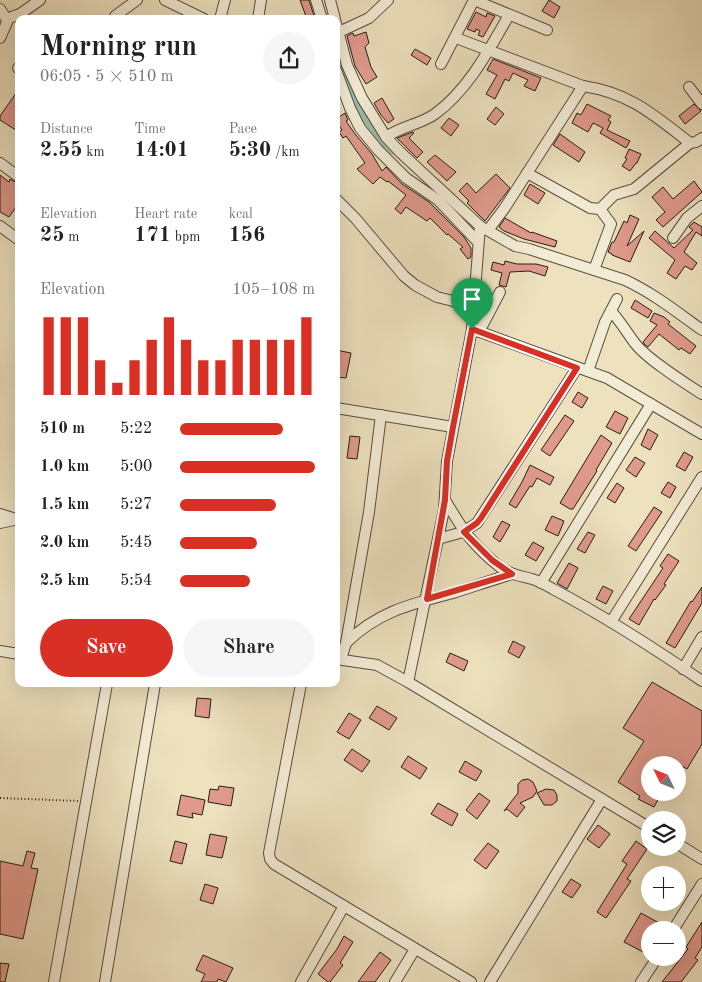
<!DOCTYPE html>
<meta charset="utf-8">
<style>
body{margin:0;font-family:"Old Standard TT",serif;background:#f6f6f6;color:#222;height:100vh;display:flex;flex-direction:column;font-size:19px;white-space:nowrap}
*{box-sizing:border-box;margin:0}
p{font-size:16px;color:#767676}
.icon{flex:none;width:28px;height:28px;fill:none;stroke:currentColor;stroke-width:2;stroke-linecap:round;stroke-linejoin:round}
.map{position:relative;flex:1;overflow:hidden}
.drawer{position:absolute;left:15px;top:15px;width:325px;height:672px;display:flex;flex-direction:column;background:#fff;border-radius:10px;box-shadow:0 5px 20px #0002}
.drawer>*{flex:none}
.needle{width:32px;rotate:313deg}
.buttons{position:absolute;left:641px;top:756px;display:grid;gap:10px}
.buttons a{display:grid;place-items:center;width:45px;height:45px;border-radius:50%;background:#fff;box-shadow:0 5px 20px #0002;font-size:25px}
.pin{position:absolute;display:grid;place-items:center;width:42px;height:42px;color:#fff;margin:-51px -21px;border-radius:50% 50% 50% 0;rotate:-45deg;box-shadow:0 0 5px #0007}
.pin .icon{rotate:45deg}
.round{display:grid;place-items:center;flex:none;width:52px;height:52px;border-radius:26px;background:#f6f6f6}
.headline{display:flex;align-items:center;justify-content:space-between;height:85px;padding:0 25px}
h1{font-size:28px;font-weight:700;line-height:38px}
.stats{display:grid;grid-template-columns:repeat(3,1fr);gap:8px;height:85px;padding:5px 25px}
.stats div{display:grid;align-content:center}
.stats b{font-size:21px;font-weight:700}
.stats small{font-size:14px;font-weight:400}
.stats p{font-size:14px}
.chart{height:140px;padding:10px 25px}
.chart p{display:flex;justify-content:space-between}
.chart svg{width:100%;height:90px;margin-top:5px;stroke:#d93025;stroke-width:6}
.action{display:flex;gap:10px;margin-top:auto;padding:10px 25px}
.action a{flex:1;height:58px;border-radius:30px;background:#d93025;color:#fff;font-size:20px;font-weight:700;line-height:58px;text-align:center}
.action a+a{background:#f6f6f6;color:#222}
ul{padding:0 25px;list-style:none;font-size:16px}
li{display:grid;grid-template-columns:80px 60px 1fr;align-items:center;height:38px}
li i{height:12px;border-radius:6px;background:#d93025}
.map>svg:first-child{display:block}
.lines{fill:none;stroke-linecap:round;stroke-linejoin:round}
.canal{stroke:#9abead;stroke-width:10}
.building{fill:#e09a8c;stroke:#281c17}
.minor-casing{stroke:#594d41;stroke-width:12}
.path{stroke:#281c17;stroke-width:2;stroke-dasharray:1 2.5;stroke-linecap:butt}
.minor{stroke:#f3ecd5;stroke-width:10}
.route-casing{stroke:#fff;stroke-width:10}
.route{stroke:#d93025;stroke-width:6}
</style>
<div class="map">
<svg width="702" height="982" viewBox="0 0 702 982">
<rect width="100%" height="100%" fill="#ede1be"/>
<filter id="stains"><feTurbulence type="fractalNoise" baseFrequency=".004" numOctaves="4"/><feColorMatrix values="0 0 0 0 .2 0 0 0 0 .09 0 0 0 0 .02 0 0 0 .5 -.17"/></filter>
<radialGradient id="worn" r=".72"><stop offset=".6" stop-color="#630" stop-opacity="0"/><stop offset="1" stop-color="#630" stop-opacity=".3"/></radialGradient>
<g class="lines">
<path class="canal" d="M336,49C350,85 364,125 394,150"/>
</g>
<g class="building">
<path d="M300,0H309L315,19H307Z"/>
<path d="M549,0L560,7L554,18L542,11Z"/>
<path d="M476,12L486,17L487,13L495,16L483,37L478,35L480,31L476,29L475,32L467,29Z"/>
<path d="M366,32L369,43L365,47L371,67L377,77L366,84L355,66L347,36L353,33L354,36Z"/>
<path d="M415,49L431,58L427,65L411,55Z"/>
<path d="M493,59L541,78L535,91L524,86L528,80L513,73L509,81L505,79L495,99L486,94L497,75L487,70Z"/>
<path d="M19,89V132L0,120V116Z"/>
<path d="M382,98L394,119L388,123L381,115L374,103Z"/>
<path d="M587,104L611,116L608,120L611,122L607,130L630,141L626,148L600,133L603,128L593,123L588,132L572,123L577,113L581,115Z"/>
<path d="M694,104L701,111L685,124L679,116Z"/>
<path d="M496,107L504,114L495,125L487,119Z"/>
<path d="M345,113L348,120L346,121L355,134L372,154L382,171L386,167L402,184L429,202L464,237L471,248V257L468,259L460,249L463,247L448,234L447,235L430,218L427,221L406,207L401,214L395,209L406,195L388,181L387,182L380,177L373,184L357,169L365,163L346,136L343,138L339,132L342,130L336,121V119Z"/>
<path d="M449,118L459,125L451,136L441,128Z"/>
<path d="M413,132L414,133L409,138L423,152L417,158L397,138Z"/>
<path d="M560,134L585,152L579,162L553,145Z"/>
<path d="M629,149L641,154L637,163H636L630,171L622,166L627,159L625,158Z"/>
<path d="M435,155L456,172L447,181L427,162Z"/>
<path d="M496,174L510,188L485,221L467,203L469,201L459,191L467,183L476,193Z"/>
<path d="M0,175L9,182L10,179L19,184V203L9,217L0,212Z"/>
<path d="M694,181L702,192L663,227L656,220L665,212L652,197L663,187L673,199Z"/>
<path d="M530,184L545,193L538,204L524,195Z"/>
<path d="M630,215L639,219L627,246L644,231L630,262L612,255V254L608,252L612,242H614L624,221L627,223Z"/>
<path d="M505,218L531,233L532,232L557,241L555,247L524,239L504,231L499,227Z"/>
<path d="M694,222L702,227V236L696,232L684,252L697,263L692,270L685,266L676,279L667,273L675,260L649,238L655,231L674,248L693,230L689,227Z"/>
<path d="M505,261L517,264H536L548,267L545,276L529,271L510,272L506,287L499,285L502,273L491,270L493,262L504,265Z"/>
<path d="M635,300L652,311L648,318L631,308Z"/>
<path d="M654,313L664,317L670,322L668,324L696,346L690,354L681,348L679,350L659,334L648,347L644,344L643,342L657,325L650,321Z"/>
<path d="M336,350L351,353L346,378L336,377Z"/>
<path d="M578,392L588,398L582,408L572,402Z"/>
<path d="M615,411L628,418L620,434L606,427Z"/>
<path d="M565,415L574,421L550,456L541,450Z"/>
<path d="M648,429L658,435L650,450L641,445Z"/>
<path d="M601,435L612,443L596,470L597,471L573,509H570L560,503Z"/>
<path d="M350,436L360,437L357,459L347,458Z"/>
<path d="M684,452L693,457L685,471L676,466Z"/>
<path d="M635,457L645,463L636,477L626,470Z"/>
<path d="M530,465L554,477L550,485L537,478L532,487L530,486L516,508L509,504L522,482Z"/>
<path d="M668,482L676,487L670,498L661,493Z"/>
<path d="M617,483L624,488L615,503L607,498Z"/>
<path d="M654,507L662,512L636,551L628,546Z"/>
<path d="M552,516L564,521L558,536L545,530Z"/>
<path d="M502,521L510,525L500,542L493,537Z"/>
<path d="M588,532L595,535L585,553L577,549Z"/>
<path d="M533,542L544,548L536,561L525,555Z"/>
<path d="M668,554L679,561L664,584L666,585L655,600L654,599L639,625L629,619L663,568L660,566Z"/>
<path d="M569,563L578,568L567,589L557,583Z"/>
<path d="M603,586L613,591L606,604L596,599Z"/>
<path d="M702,587V603L675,648L666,643L691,601L692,602Z"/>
<path d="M513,641L525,647L519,658L508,652Z"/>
<path d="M450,653L468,661L464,671L446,662Z"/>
<path d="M652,682L702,711V744L687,769L680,765H650V792H662L654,807L638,799L640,796L618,782L644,741L623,728Z"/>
<path d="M197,698L211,699L209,718L195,716Z"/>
<path d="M377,706L397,718L389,730L369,718Z"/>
<path d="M349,713L361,720L349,739L337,732Z"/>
<path d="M352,749L370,761L362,772L344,760Z"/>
<path d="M408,756L427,768L420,779L401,767Z"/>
<path d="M465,761L482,771L476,781L459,772Z"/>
<path d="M528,779L533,782L537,791L533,797L520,803L525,807L517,817L507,809L504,811L518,793V784L522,780Z"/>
<path d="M219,786L234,788L231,806L208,802L210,789L218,790Z"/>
<path d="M546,789L554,790L557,795V801L552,805H544L537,793Z"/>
<path d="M479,793L490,801L477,819L466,810Z"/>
<path d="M181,795L205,800L202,815L192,813L193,818L177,815Z"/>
<path d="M438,803L458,814L452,826L431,814Z"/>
<path d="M598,825L610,834L599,848L587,839Z"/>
<path d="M210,834L227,837L222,858L206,855Z"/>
<path d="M175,841L187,844L182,864L170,861Z"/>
<path d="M636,841L647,849L627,879L631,881L606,918L597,912L627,864L622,861Z"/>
<path d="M488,843L499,851L486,869L474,860Z"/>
<path d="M27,851L35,853L31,868L38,869L23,939L0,934V861L23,866Z"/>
<path d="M571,879L581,885L572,898L562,892Z"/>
<path d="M205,884L218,888L213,904L200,900Z"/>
<path d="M641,913L659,923L655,930H650V939L643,952L624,942Z"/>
<path d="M702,922V947L695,958L698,960L681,982H662L688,949L686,947Z"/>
<path d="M344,936L353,942L340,963L343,965L330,982H328L318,974L337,949Z"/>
<path d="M380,952L391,960L375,982H358Z"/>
<path d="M203,955L233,968L226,982L218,979L217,982H201L205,974L196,970Z"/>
<path d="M0,963L9,964L5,982H0Z"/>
</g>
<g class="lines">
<defs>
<g id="minor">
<path d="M165,0L204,19"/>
<path d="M316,0L322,19"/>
<path d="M330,0L335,19"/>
<path d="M474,0L547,30"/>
<path d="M0,9L7,20"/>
<path d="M115,16L137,0"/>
<path d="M220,19L225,0"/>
<path d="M258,19L261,0"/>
<path d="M336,23L347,65L362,98L386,137L400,152L480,226L515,246L529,249L625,280C653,293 677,312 702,330"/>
<path d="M339,32L369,18L388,0"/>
<path d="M0,38L9,18L20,14L40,0"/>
<path d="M456,38L583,86C630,93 654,115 690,143L696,142L702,138"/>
<path d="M441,64L474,0"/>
<path d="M18,68H19"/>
<path d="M336,70L350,108L360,128L378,150L406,178L438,200L478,242"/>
<path d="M689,87L702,104"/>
<path d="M386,137C402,126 421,124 435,114C468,90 489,50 509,15"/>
<path d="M0,163L19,177"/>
<path d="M527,173L590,208L600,209L614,195L634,189L690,143"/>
<path d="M336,199L356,219L404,276L415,285L437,297L453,301L472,310"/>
<path d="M0,226L19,240"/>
<path d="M488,230L504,209L583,86"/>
<path d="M673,238L687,218L702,206"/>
<path d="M594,270L611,224L600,209"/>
<path d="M611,311C620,321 626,331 634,342C645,358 685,383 702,394"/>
<path d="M472,329L607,378L702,434"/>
<path d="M479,332L500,292"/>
<path d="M588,371L605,322L617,299"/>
<path d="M336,408L453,427"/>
<path d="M445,500C462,529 473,546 500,567C510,575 521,576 532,579C539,581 546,585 553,589C604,616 654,648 702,681"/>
<path d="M0,514L16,519"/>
<path d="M0,523L19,519"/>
<path d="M438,539L463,532L477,523L577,368"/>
<path d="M541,583L651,404"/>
<path d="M611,622L702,477"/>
<path d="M346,643C377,612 411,604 453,593C472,587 492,580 512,574"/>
<path d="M0,651L19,654"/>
<path d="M336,659L377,665L408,682L650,828"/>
<path d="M341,659L346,643L369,512L381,415"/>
<path d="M683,669L702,637"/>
<path d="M408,682L444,510L447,461L472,329L480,226"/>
<path d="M301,684L269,853L270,859L274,864L471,982"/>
<path d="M678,844L702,859"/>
<path d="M673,930L702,884"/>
<path d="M54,982L107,684"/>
<path d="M105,982L155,684"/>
<path d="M301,982L344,906"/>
<path d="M395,982L415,949"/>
<path d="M490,982L602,799"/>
<path d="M641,982L657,958"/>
</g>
</defs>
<use href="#minor" class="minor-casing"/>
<path class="path" d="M0,798L78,801"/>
<use href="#minor" class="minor"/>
</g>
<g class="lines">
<defs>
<path id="route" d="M472,329L577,368L481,518L477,523L464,532L492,560L512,574L427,599L445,500L447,461L453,427Z"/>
</defs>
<use href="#route" class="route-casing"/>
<use href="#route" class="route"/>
</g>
<rect width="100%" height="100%" filter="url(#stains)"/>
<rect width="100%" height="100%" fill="url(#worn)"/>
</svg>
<div class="buttons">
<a><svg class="needle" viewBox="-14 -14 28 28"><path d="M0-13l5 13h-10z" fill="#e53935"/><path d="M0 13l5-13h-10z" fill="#767676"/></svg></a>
<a><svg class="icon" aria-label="layers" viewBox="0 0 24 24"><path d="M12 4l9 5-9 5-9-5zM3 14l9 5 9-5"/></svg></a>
<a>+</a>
<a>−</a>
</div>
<div class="pin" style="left:472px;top:329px;background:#1e9e55"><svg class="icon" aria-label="arrive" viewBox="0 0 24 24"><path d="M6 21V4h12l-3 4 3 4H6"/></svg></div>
<section class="drawer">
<div class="headline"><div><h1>Morning run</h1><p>06:05 · 5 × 510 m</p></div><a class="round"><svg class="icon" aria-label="share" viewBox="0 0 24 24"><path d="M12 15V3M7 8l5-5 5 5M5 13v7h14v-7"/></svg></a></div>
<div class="stats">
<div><p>Distance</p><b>2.55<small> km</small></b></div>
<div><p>Time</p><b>14:01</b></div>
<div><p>Pace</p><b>5:30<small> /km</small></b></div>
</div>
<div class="stats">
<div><p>Elevation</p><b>25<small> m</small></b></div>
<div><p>Heart rate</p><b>171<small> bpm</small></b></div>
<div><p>kcal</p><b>156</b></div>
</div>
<div class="chart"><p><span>Elevation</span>105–108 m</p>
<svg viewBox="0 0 160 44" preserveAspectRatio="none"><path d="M5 44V6M15 44V6M25 44V6M35 44V27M45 44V38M55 44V27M65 44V17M75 44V6M85 44V17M95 44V27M105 44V27M115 44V17M125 44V17M135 44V17M145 44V17M155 44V6"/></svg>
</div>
<ul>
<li><b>510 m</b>5:22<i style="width:76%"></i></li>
<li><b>1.0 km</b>5:00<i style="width:100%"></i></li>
<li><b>1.5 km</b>5:27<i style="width:71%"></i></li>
<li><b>2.0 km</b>5:45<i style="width:57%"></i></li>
<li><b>2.5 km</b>5:54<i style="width:52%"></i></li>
</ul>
<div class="action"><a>Save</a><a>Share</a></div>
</section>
</div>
